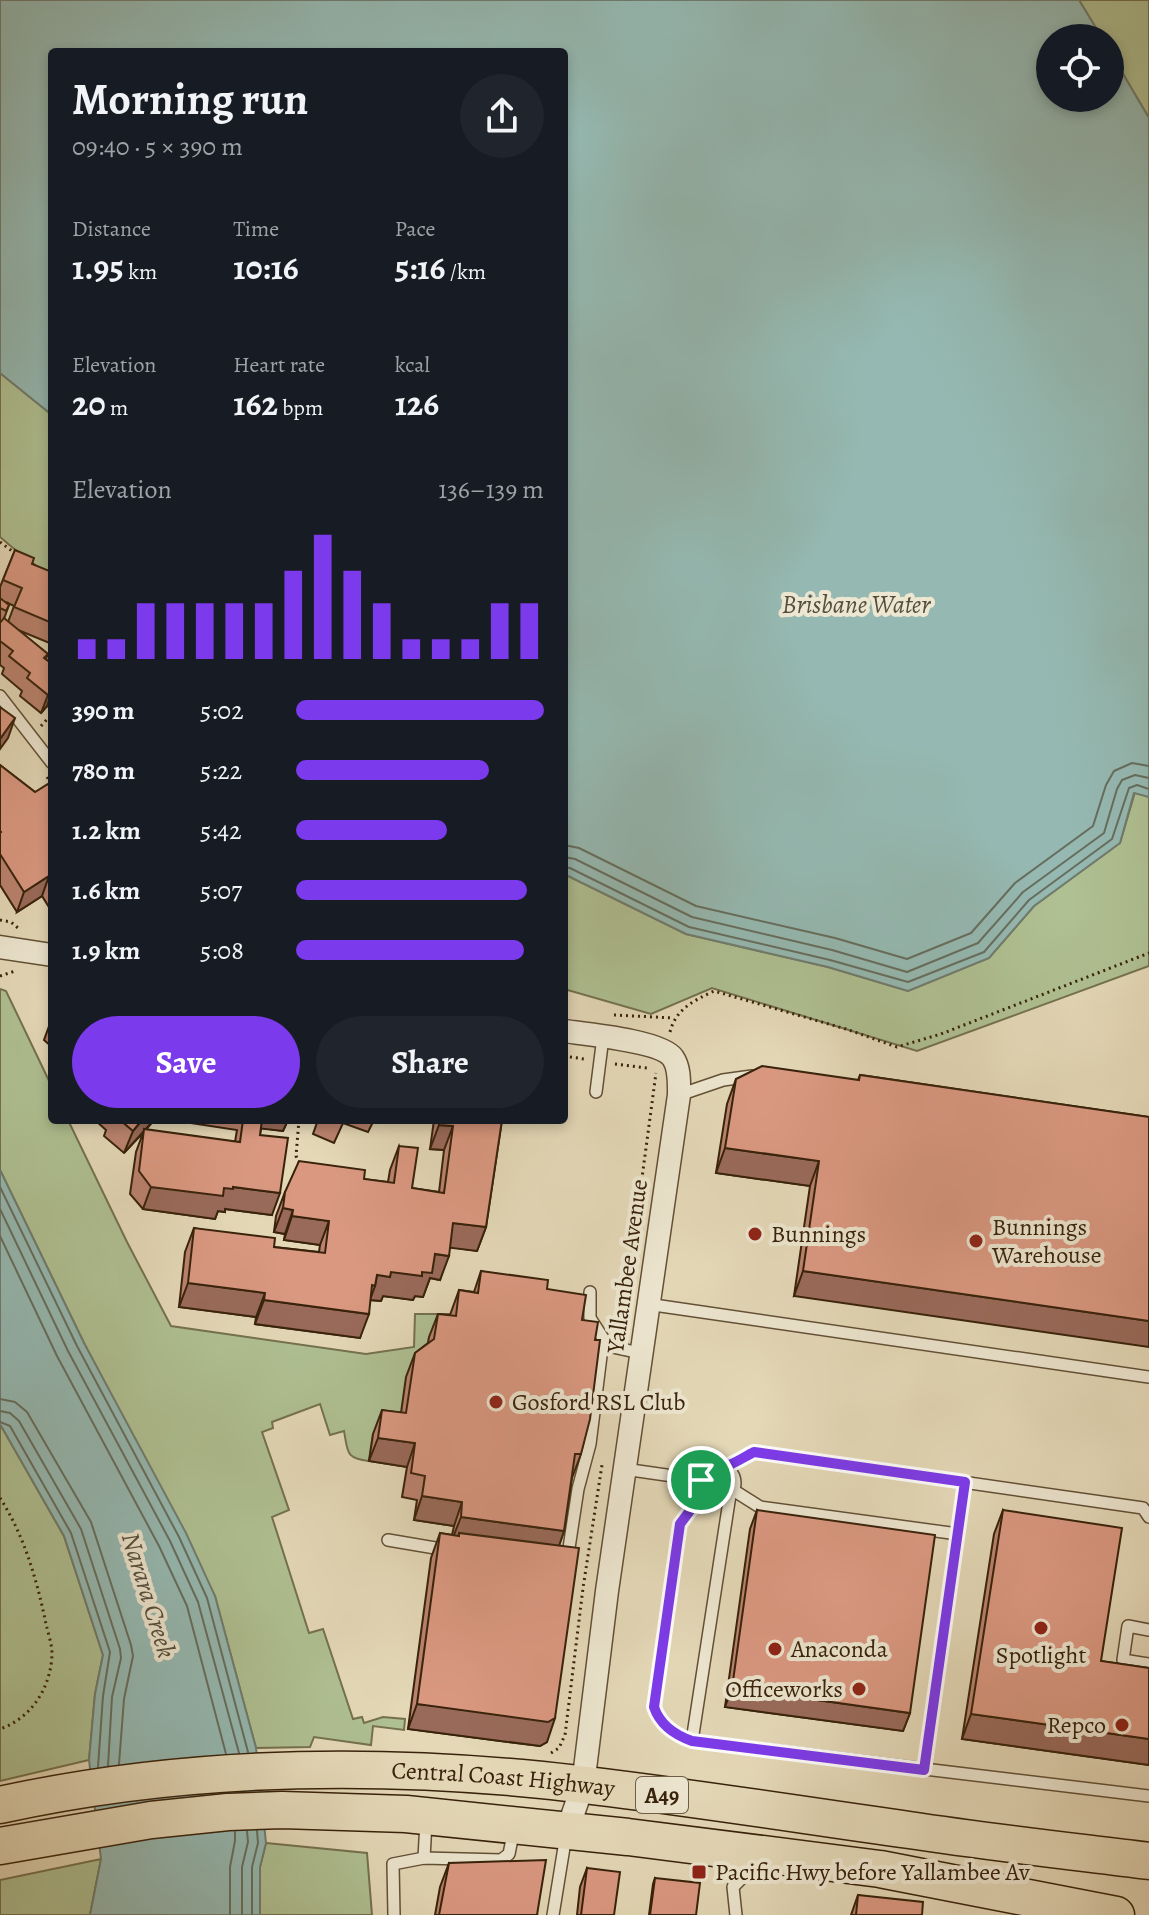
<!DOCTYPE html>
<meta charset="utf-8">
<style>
body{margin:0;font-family:Alegreya,serif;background:#20242c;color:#f1f3f6;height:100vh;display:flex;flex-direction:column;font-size:30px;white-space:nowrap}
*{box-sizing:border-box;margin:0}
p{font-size:26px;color:#9ea1a6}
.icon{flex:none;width:44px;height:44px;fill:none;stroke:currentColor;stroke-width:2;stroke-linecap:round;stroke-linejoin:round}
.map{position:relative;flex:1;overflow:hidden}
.sheet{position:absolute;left:48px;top:48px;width:520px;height:1076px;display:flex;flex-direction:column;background:#171b24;border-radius:8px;box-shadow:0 4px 12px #0003}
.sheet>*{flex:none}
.buttons{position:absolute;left:1036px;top:24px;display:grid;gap:16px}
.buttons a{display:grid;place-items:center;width:88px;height:88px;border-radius:50%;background:#171b24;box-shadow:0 4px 12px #0003;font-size:40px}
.pin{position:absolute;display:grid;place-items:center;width:68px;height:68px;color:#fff;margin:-34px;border:4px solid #fff;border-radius:50%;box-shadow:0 2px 8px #0007}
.round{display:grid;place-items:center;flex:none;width:84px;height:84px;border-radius:42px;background:#20242c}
.head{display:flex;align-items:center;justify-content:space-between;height:136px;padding:0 24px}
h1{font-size:44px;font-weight:700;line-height:60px}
.stats{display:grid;grid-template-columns:repeat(3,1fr);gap:12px;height:136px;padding:8px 24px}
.stats div{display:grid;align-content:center}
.stats b{font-size:34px;font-weight:700}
.stats small{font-size:22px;font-weight:400}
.stats p{font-size:22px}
.chart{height:224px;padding:16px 24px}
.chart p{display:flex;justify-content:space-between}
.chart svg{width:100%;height:144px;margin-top:8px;stroke:#7c3aed;stroke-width:6}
.button{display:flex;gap:16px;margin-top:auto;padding:16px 24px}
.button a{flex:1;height:92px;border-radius:48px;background:#7c3aed;color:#fff;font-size:32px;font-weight:700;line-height:92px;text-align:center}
.button a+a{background:#20242c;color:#f1f3f6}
ul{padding:0 24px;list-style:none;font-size:26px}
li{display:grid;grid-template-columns:128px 96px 1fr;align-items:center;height:60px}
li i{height:20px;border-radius:10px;background:#7c3aed}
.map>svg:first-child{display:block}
.green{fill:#afc092;stroke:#74714e;stroke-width:2}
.water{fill:#95b9b2;stroke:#707d6f;stroke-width:2}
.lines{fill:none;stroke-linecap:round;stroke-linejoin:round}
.shore{stroke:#666e5e;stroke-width:2}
.service-casing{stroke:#635036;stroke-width:14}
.minor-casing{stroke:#635036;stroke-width:25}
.trunk-casing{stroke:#38220b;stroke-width:39}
.path{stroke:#38220b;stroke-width:3;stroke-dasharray:2 4;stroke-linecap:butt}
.service{stroke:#ede6d0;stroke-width:11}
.minor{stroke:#ede6d0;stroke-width:22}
.trunk{stroke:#e4d8b7;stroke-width:36}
.wall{fill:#bb836f;stroke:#38220b;stroke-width:2;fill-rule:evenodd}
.shaded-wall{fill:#996a5a;stroke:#38220b;stroke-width:2}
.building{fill:#da9881;stroke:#38220b;stroke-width:2}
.route-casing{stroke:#fff;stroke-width:16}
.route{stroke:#7c3aed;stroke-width:10}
.poi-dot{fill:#8f2418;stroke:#ede6d0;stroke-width:3}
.labels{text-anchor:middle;stroke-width:8;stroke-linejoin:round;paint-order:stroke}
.shield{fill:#ede6d0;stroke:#6e5d46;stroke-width:2}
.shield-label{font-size:22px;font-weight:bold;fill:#38220b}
.poi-label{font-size:24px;fill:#38220b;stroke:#ede6d0;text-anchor:start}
.street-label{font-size:24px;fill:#38220b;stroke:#ede6d0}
.water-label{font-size:26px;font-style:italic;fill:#544f3d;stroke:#ede6d0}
</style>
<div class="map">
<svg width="1149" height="1915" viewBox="0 0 1149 1915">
<rect width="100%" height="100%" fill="#e4d8b7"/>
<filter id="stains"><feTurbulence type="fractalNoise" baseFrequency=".0025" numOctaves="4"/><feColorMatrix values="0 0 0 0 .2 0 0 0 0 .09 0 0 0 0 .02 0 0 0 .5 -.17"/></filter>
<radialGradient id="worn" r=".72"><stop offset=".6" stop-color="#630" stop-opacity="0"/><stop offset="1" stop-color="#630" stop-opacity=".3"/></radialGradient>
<g class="green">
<path d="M1079,0H1149V118L1110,52V38H1102Z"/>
<path d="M0,373L52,415V581L0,537Z"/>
<path d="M1135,792L1149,797V966L917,1051L712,988L651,1014L564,989V874L686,934L828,967L908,991L989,958L1034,906L1120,843Z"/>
<path d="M0,989L6,991L52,1087V1120H68L127,1242L171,1326L366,1354L414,1347L415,1314H451L447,1340L429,1338L426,1362L398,1437L373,1434L369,1461C345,1458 348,1452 344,1431L330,1435L320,1404L272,1422L273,1428L262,1432L289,1510L272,1517L309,1633L323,1629L353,1719L362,1717L364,1723L383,1717L405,1719L404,1730L373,1726L371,1745L314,1737L310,1747L256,1748L215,1596L84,1343L0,1170Z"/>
<path d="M0,1424L64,1536L103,1655L95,1694L89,1760L0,1781Z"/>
<path d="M266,1843L367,1853L372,1915H260V1867Z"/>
<path d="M101,1859L90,1915H0V1880Z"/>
</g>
<g class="water">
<path d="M0,0H1079L1102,38H1050V98H1110V52L1149,118V797L1134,793L1120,843L1034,906L989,958L908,991L828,967L686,934L564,874V52H52V415L0,373Z"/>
<path d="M0,1170L84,1343L186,1533L215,1596L256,1748L266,1843L260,1867V1915H90L101,1859L89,1760L95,1694L103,1655L64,1536L0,1424Z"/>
</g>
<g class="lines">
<g class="shore">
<path d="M564,845L579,848L696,906L835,938L907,959L971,933L1015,883L1093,826L1106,785L1114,771L1132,763L1149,766"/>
<path d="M564,857L575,859L692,917L832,950L907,972L978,943L1023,892L1104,833L1117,789L1122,780L1135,775L1149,778"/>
<path d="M564,867L570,868L689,927L830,960L908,982L984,952L1029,900L1112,839L1129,788L1137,785L1149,789"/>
<path d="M0,1187L77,1346L179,1537L207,1598L248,1752"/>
<path d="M0,1209L68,1351L170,1541L198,1602L239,1753"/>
<path d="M0,1236L57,1356L159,1546L187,1606L226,1754"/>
<path d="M0,1399L15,1402L27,1412L91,1522L131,1645L133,1656L124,1699L119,1764"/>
<path d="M0,1411L10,1413L19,1421L81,1529L120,1649L121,1658L112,1697L108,1766"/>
<path d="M0,1422L10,1426L71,1533L110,1652L103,1696L98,1767"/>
<path d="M230,1915V1867L235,1841V1832"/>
<path d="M242,1915V1867L248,1842L247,1831"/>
<path d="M252,1915V1867L258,1843L257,1831"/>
</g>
<defs>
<g id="service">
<path d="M0,696L52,763"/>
<path d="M596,1092L603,1037"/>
<path d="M679,1095L723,1080L752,1076"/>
<path d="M590,1292V1318L608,1346L640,1353"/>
<path d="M647,1304L1149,1377"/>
<circle cx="718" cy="1483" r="17"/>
<path d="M725,1467L754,1452L1143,1508L1149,1517"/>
<path d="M624,1469L701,1480"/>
<path d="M733,1490L760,1507L958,1534"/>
<path d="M704,1492L680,1524L654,1707C660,1725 675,1735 692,1741L730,1495"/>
<path d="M388,1540L447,1550"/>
<path d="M567,1561L578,1489L590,1444L603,1340"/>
<path d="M1149,1630L1128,1626L1123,1660L1149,1664"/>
<path d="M692,1741L1149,1796"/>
<path d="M924,1770L965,1482"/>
<path d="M424,1858L426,1822"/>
<path d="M394,1915L393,1864L424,1858L501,1860L509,1854L514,1829"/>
<path d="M553,1915L566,1835"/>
<path d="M736,1915L733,1887L748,1872L765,1869"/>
</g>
<g id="minor">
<path d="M0,947L52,955"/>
<path d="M564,1031C585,1034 662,1041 673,1058C680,1068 679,1083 679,1095L607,1591L583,1785L567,1831"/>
</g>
<g id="trunk">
<path id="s1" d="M0,1805C178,1766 362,1762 542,1780C665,1793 787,1813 909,1830C988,1842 1069,1851 1149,1861"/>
<path d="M0,1846L151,1820L228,1812L282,1810L406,1814L628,1837L880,1869L1116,1915"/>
</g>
</defs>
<use href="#service" class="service-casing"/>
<use href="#minor" class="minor-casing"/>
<use href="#trunk" class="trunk-casing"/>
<g class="path">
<path d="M0,542L16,554"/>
<path d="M41,726L52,714"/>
<path d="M47,777L52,784"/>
<path d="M0,920L11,922L18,928"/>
<path d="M0,976L15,971"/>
<path d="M614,1015L674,1018"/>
<path d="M670,1032C676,1009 693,1001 714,991L846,1029L897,1047L941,1034L1149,953"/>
<path d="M564,1056L584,1059"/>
<path d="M615,1064L647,1068"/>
<path d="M299,1120L296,1156L300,1164"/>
<path d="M621,1335L656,1073"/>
<path d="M0,1498C24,1535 37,1580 46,1624C48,1633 52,1644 52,1654C51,1687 32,1718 0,1729"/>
<path d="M551,1753L559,1748L565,1735L583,1588L602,1465"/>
</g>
<use href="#service" class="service"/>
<use href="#minor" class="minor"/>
<use href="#trunk" class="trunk"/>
</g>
<g class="wall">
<path d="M15,550L52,578V644L18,630L48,654L46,659L52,664V709L47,706L41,713L20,696L22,691L2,674L4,668L0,665V587ZM6,602L14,606L8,622L4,619L9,605Z"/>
<path d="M0,765L35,792L52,791V912L42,896L17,912L0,885Z"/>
<path d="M52,1018V1047L44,1040Z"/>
<path d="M860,1075L1149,1117L794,1296L810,1186L716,1173L727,1104L736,1079L858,1080Z"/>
<path d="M95,1120H154L146,1130L235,1142L237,1130L171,1120H288L283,1131L261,1128L260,1135L272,1215L225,1209V1212L218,1211L215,1219L143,1209L130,1194L136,1152L143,1133L124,1153L104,1136L106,1130Z"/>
<path d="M318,1120H374L368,1132L343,1123L334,1143L313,1134Z"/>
<path d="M434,1120H502L486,1227L477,1251L450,1247L440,1280L430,1278L423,1297L415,1296L413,1300L383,1296L381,1301L370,1300L360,1338L255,1324L256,1317L179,1307L185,1252L194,1228L274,1247L319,1252L320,1245L284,1240L285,1234L274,1232L276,1216L285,1192L364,1179L388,1182L390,1170L399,1146L412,1188L439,1192L444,1150L430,1149Z"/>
<path d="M481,1271L547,1289L582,1320L581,1454L572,1478L564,1531L559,1545L547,1742L540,1746L408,1729L431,1558L440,1533L452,1535L454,1526L414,1520L417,1500L402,1497L407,1467L369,1461L373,1434L382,1410L401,1413L406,1377L415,1353L428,1343L429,1337L438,1314L450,1315L459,1290L474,1292Z"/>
<path d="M757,1510L910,1713L903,1731L725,1707L750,1529Z"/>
<path d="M1003,1510L1101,1661L1149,1668V1765L962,1739L994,1534Z"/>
<path d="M449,1863L537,1915H435L440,1887Z"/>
<path d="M587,1868L614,1915H577L580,1887Z"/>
<path d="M655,1878L696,1915H649L653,1884Z"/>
<path d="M858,1895L922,1915H851Z"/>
</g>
<g class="shaded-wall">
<path d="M52,690L47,706L41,713L48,695Z"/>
<path d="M15,718L8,738L0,749V739Z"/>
<path d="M49,876L42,896L17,912L24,892Z"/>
<path d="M142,1120H154L124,1153L133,1131Z"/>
<path d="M259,1120H288L283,1131L256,1128Z"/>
<path d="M439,1125L453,1126L444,1150L430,1149Z"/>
<path d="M725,1148L819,1161L810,1186L716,1173Z"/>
<path d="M151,1187L224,1188L233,1187L280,1193L272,1215L225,1209V1212L218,1211L215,1219L143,1209Z"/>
<path d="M283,1208L293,1210L285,1234L274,1232Z"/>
<path d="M292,1216L329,1221L320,1245L284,1240Z"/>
<path d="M453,1223L486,1227L477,1251L444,1247Z"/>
<path d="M435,1254L449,1256L440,1280L430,1278L423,1297L415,1296L413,1300L383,1296L381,1301L370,1300L375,1286L377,1275L391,1272H422Z"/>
<path d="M803,1271L1149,1321V1347L794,1296Z"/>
<path d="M188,1283L265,1293L256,1317L179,1307Z"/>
<path d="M264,1300L369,1314L360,1338L255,1324Z"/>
<path d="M378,1438L415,1443L407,1467L369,1461Z"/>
<path d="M422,1496L462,1502L454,1526L414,1520Z"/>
<path d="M461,1517L564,1531L556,1555L452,1540Z"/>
<path d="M732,1688L910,1713L903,1731L725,1707Z"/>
<path d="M417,1704L555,1718L547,1742L540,1746L408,1729Z"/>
<path d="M971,1714L1149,1739V1765L962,1739Z"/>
</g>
<g class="building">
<path d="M15,550L34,558L32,564L52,572L50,578H52V623L14,607L22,588L3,580Z"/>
<path d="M0,598L9,605L6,611L0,608Z"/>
<path d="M4,618L48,654L44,658L52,664V690L48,695L27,678L30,673L9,656L13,651L0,641V623Z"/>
<path d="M0,707L15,718L0,739Z"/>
<path d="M0,765L35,792L48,784L52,791V882L49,876L24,892L0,854V833L1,832L0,831Z"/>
<path d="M762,1066L859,1080L860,1075L1149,1117V1321L803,1271L819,1161L725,1148L736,1079Z"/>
<path d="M120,1120H142L133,1131Z"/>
<path d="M243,1120H262L260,1135L288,1138L280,1193L233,1187V1189L224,1188L223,1196L151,1187L139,1171L144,1129L240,1142Z"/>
<path d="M439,1120H502L486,1227L453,1223L449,1256L435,1254L432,1273L422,1272V1276L391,1272L390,1277L377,1275L375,1286L372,1285L369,1314L264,1300L265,1293L188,1283L194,1228L275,1238L274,1247L325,1253L329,1221L292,1216L293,1210L283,1208L285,1192L299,1161L365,1170L364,1179L394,1183L399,1146L418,1148L412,1188L444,1193L453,1126L439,1125Z"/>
<path d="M481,1271L548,1280L547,1289L586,1295L582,1320L598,1322L595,1340H600L590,1419L581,1454H575L564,1531L461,1517L462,1502L422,1496L425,1476L411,1473L415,1443L378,1438L382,1410L406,1413L415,1353L434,1339L438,1314L456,1316L459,1290L478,1293Z"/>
<path d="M757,1510L935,1535L910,1713L732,1688Z"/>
<path d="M1003,1510L1122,1528L1101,1661L1149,1668V1739L971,1714Z"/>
<path d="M440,1533L459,1536V1533L579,1548L555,1718L548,1722L417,1704Z"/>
<path d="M546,1860L537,1915H439L449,1863Z"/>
<path d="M587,1868L620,1872L614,1915H581Z"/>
<path d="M655,1878L700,1883L696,1915H650Z"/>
<path d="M858,1895L923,1902L922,1915H856Z"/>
</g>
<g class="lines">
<defs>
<path id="route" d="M754,1452L965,1482L924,1770L692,1741C675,1735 660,1725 654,1707L680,1524L704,1492L701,1480C707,1464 716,1469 729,1465C737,1462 746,1456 754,1452Z"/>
</defs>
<use href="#route" class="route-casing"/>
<use href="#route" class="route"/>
</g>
<g class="poi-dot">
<circle cx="755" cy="1234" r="8"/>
<circle cx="976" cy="1241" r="8"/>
<circle cx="496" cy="1402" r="8"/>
<circle cx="1041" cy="1628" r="8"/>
<circle cx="775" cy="1649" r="8"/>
<circle cx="859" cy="1689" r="8"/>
<circle cx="1122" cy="1725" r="8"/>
<rect x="691" y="1864" width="16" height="16" rx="4"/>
</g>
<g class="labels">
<rect class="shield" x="636" y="1777" width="52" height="36" rx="6"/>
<g class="shield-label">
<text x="662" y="1803">A49</text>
</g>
<g class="poi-label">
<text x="992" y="1235">Bunnings<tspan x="992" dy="28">Warehouse</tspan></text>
<text x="771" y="1242">Bunnings</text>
<text x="512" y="1410">Gosford RSL Club</text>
<text x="791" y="1657">Anaconda</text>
<text x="1041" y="1663" text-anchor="middle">Spotlight</text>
<text x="843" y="1697" text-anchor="end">Officeworks</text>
<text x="1106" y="1733" text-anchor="end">Repco</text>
<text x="715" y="1880">Pacific Hwy before Yallambee Av</text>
</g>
<g class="street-label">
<text transform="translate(627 1266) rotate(-82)" y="8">Yallambee Avenue</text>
<text dy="8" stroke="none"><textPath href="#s1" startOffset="506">Central Coast Highway</textPath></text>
</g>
<g class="water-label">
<text x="856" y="613">Brisbane Water</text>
<text transform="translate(149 1595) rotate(73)" y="9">Narara Creek</text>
</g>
</g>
<rect width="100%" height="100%" filter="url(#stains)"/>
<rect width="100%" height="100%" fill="url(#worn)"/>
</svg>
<div class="buttons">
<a><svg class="icon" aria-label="locate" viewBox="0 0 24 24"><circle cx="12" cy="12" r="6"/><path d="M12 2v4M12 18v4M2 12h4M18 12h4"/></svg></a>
</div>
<div class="pin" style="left:701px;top:1480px;background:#1e9e55"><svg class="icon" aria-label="arrive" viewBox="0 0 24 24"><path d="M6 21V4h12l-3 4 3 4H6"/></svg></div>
<section class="sheet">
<div class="head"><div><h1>Morning run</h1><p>09:40 · 5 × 390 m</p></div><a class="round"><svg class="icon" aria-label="share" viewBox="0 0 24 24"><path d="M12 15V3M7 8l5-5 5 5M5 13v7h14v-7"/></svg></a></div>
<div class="stats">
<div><p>Distance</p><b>1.95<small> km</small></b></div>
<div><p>Time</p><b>10:16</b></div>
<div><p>Pace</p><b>5:16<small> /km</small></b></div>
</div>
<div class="stats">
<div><p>Elevation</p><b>20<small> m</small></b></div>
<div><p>Heart rate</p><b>162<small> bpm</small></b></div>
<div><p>kcal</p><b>126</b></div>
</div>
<div class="chart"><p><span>Elevation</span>136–139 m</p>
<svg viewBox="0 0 160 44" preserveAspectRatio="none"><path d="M5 44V38M15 44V38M25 44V27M35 44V27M45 44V27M55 44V27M65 44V27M75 44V17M85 44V6M95 44V17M105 44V27M115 44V38M125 44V38M135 44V38M145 44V27M155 44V27"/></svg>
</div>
<ul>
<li><b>390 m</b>5:02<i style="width:100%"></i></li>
<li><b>780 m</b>5:22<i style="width:78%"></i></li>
<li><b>1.2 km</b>5:42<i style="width:61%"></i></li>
<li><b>1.6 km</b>5:07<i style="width:93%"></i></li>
<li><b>1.9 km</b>5:08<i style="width:92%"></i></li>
</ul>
<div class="button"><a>Save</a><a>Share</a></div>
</section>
</div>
